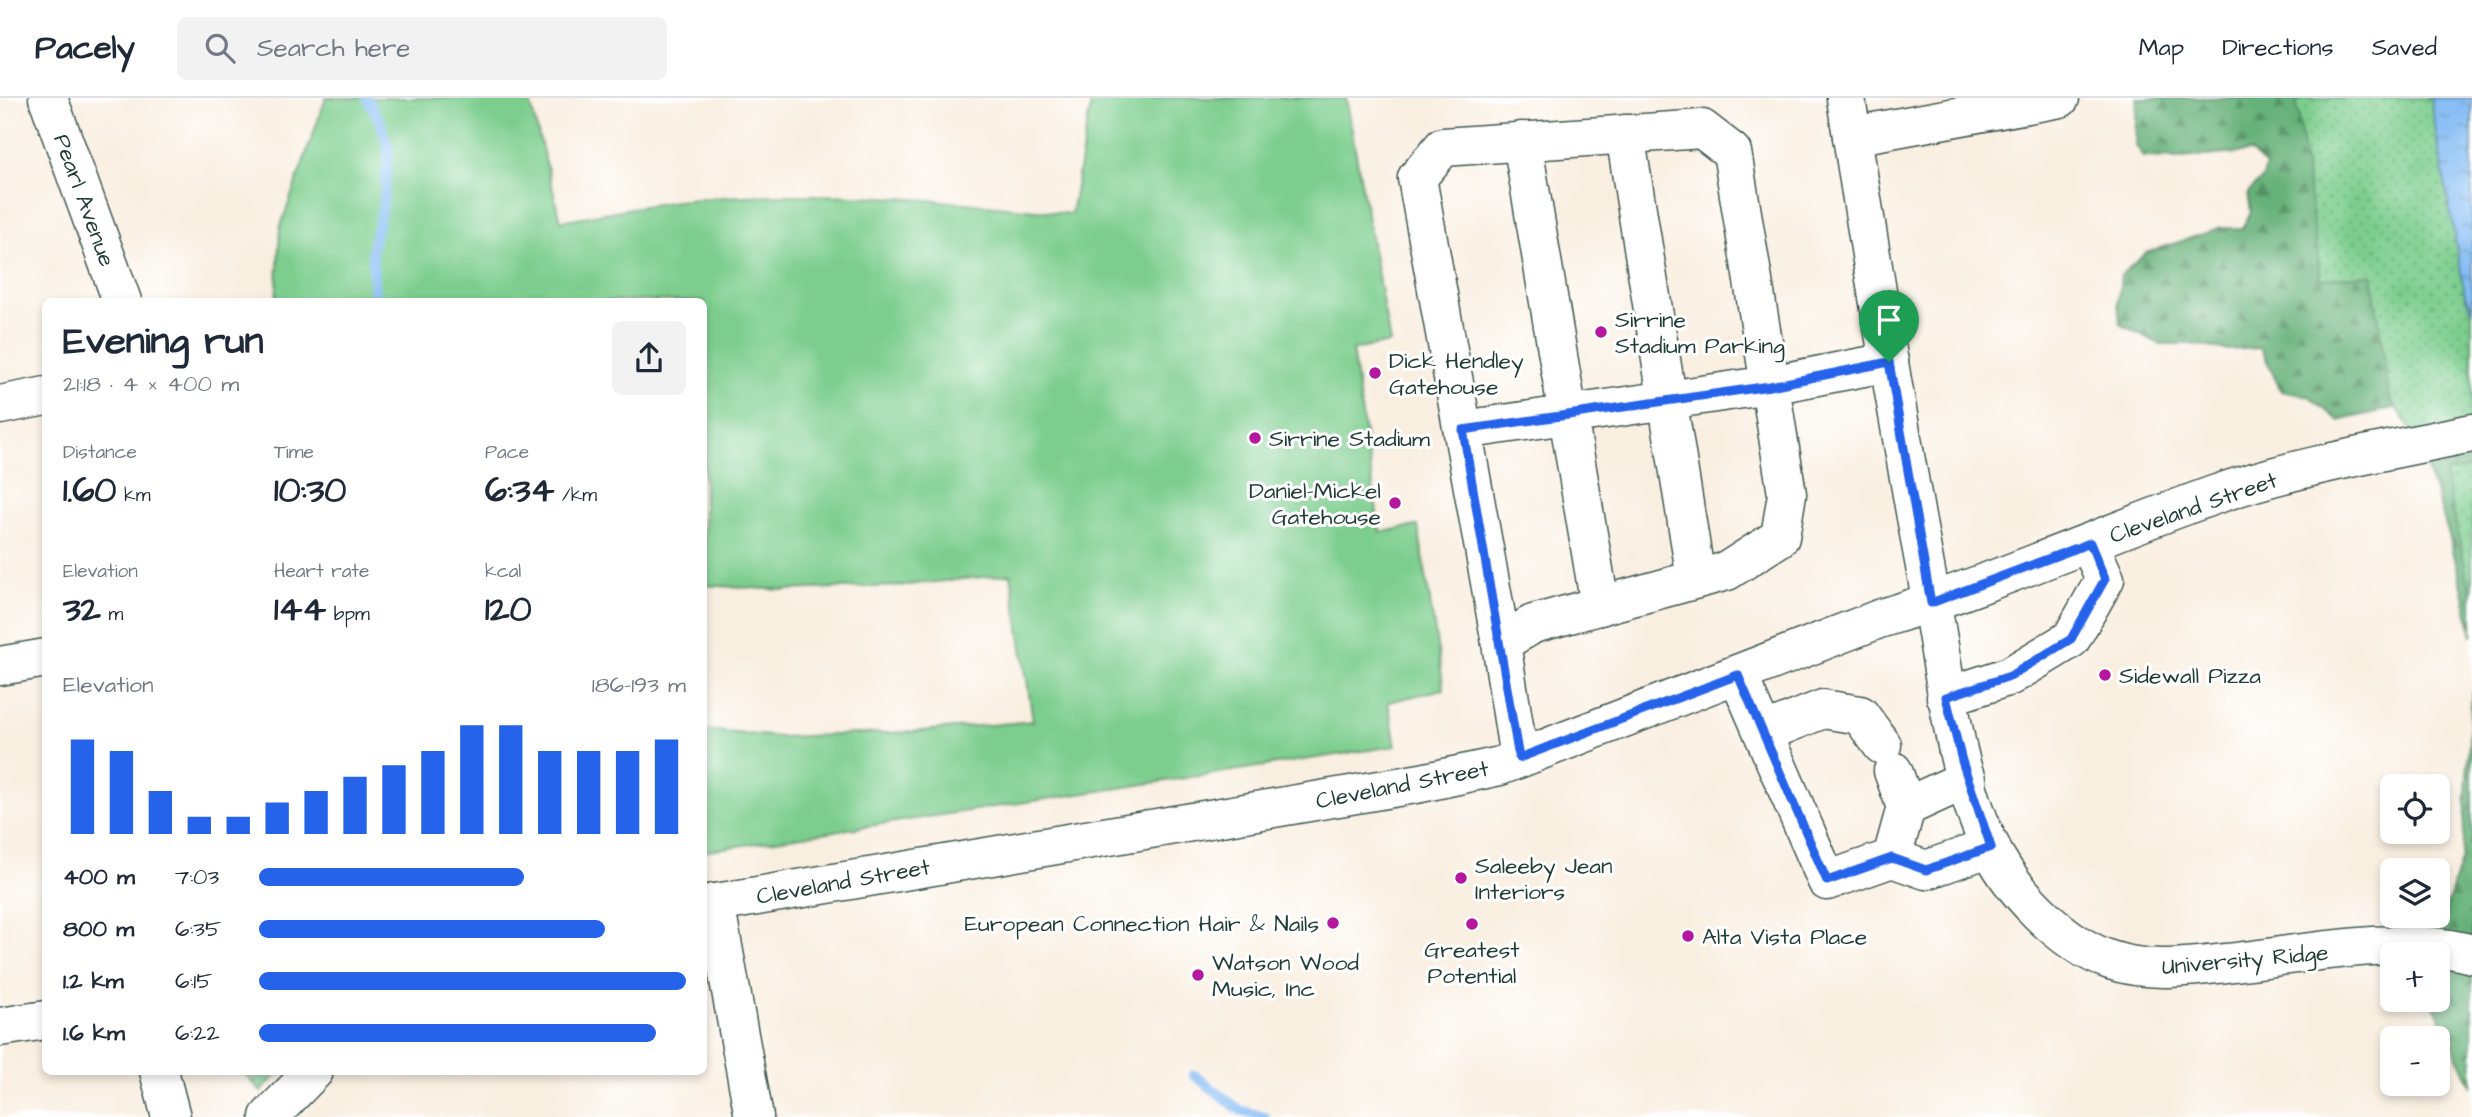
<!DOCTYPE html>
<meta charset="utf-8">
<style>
body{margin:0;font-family:"Architects Daughter",sans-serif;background:#f2f2f3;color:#1f2937;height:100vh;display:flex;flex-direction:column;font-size:26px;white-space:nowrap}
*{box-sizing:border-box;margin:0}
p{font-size:23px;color:#747a83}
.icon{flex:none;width:38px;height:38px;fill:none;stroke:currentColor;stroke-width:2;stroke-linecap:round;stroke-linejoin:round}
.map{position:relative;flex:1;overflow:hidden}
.drawer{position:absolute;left:42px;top:200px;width:665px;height:777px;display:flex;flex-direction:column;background:#fff;border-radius:10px;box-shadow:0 4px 10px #0003}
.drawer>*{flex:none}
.fabs{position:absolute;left:2380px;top:676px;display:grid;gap:14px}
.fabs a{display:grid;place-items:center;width:70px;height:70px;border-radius:10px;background:#fff;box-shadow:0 4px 10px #0003;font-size:35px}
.pin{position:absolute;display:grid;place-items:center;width:60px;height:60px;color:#fff;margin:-72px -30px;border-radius:50% 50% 50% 0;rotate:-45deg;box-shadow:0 0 7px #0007}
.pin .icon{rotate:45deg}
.round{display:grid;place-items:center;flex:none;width:74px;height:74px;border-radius:10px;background:#f2f2f3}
.head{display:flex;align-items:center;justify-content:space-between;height:119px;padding:0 21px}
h1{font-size:38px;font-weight:700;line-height:52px}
.metrics{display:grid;grid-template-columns:repeat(3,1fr);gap:10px;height:119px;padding:7px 21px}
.metrics div{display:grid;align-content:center}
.metrics b{font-size:35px;font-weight:700}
.metrics small{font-size:19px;font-weight:400}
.metrics p{font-size:19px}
.chart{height:196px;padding:14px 21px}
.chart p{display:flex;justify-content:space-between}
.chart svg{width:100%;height:126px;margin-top:7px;stroke:#2563eb;stroke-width:6}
ul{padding:0 21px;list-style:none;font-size:23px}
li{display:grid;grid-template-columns:112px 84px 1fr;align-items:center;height:52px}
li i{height:18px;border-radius:9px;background:#2563eb}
header{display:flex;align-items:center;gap:42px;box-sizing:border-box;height:98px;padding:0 35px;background:#fff;border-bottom:2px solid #e0e1e3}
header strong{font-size:33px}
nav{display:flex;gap:38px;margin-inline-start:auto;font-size:24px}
.search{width:490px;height:63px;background:#f2f2f3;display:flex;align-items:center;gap:18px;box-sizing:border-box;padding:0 24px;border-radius:10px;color:#747a83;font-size:26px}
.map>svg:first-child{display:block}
.grass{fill:#7dce8e;stroke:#4e8661;stroke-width:2}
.forest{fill:url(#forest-firs);stroke:#427756;stroke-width:2}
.park{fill:url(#park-dots);stroke:#4e8661;stroke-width:2}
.water{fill:url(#water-ripples);stroke:#517c94;stroke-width:2}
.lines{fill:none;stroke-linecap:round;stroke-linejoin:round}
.stream{stroke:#83bbf4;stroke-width:10}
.minor-casing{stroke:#40584e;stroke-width:41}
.minor{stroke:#fff;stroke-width:38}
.route-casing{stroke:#fff;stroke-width:14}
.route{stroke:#2563eb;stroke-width:9}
.poi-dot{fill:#b5179e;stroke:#fff;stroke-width:2.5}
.labels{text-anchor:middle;stroke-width:6;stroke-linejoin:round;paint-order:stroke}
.street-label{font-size:23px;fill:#1f3d34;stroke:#fff}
.poi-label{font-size:23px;fill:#1f3d34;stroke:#fff;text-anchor:start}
</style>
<header>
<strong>Pacely</strong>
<div class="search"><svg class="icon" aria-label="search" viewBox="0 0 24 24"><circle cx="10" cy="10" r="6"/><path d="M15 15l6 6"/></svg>Search here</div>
<nav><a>Map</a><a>Directions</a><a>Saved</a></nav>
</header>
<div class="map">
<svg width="2472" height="1019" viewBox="0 0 2472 1019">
<defs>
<pattern id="forest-firs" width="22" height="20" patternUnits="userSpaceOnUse" patternTransform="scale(1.75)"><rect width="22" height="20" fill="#66b179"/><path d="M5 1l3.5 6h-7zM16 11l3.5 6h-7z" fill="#539164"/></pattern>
<pattern id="park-dots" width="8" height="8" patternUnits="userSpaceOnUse" patternTransform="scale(1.75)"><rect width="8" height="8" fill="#7dce8e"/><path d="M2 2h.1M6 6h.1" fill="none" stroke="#66a875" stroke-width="1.8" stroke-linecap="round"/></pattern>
<pattern id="water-ripples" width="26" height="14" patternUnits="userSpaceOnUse" patternTransform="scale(1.75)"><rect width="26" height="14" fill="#83bbf4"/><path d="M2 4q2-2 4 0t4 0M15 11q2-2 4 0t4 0" fill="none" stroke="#6b99c6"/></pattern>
</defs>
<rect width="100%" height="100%" fill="#fff"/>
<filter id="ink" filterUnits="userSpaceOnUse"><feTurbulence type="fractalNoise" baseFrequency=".0143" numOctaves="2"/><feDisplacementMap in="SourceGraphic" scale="14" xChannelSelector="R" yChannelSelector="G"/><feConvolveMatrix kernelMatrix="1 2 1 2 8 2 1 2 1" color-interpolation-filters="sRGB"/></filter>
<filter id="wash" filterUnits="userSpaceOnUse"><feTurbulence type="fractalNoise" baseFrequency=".00686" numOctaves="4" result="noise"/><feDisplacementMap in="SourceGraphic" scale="28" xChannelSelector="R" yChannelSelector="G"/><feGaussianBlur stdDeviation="1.57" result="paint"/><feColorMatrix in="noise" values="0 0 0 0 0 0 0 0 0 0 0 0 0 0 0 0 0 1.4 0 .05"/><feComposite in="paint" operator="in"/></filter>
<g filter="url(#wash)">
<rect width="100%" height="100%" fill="#f9efe1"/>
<path class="grass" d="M326,0H529L561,123C603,116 645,106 687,102C816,90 943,101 1071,116L1092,0H1346L1390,245L1352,252L1380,434L1418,428L1444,591L1388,604L1396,648L704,753V632L780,639L910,634L1033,623L1011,476L897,488L783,492L704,487V203H276L280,130Z"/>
<g class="forest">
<path d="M2137,0H2430L2472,213V539C2457,452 2436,388 2401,308L2339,323L2309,298L2281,293L2261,250L2226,252L2191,246H2160L2120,226L2118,204L2121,177L2146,155L2221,130H2243L2251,114L2248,95L2263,80L2266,68L2251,54L2182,60L2144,59L2135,46Z"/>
<path d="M2472,593V989L2431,901H2438V856H2432L2462,759Z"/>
</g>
<g class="park">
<path d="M2296,0H2472V363L2438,370L2390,301L2372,176L2321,181Z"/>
<path d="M2472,369V500L2445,375Z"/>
<path d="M243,973H280L261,994Z"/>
</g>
<path class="water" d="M2430,0H2472V213L2465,198Z"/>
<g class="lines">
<g class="stream">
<path d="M367,0L381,25L389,53L383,107L372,151L375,203"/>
<path d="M1194,977L1240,1012L1265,1019"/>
</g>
</g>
</g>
<g filter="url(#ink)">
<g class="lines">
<defs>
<g id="minor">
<path d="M48,0L122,203"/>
<path d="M1846,0C1872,167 1900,335 1931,501C1946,581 1953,667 1987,742C2007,788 2061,846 2110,862C2148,875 2188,869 2226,865C2301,857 2400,835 2472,856"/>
<path d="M1625,36L1696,481"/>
<path d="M1852,38L2060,0"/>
<path d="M1522,43L1600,508"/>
<path d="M0,307L46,298"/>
<path d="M1463,332L1770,287L1732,54L1702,31L1443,49L1417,80L1501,545"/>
<path d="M0,568L46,560"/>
<path d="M1738,577L1827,783L1892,760"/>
<path d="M1946,599L2010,578L2071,541L2105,481L2089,445"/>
<path d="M1763,635L1823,611L1860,617L1882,647"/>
<path d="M1519,660L1501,545L1533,526L1727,473L1780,439L1787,396L1770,287L1889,264"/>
<path d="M1893,673L1906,709"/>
<path d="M1967,681L1906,709L1892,760L1926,772L1991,749"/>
<path d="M715,805L754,1019"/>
<path d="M704,807L1421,685L1500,668L1879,521C1993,486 2102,437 2214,397C2297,368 2386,353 2472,335"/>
<path d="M0,929L46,922"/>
<path d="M159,973L171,1019"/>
<path d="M269,1019L314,973"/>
</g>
</defs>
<use href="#minor" class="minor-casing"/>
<use href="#minor" class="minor"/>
</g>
</g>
<g class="lines" filter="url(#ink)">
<defs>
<path id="route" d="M1889,264L1931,505L2090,445L2105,481L2071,541L2010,578L1946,599L1962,663L1991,749L1926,772L1892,760L1827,783L1738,577L1519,660L1463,332L1770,288Z"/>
</defs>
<use href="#route" class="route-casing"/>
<use href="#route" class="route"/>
</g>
<g class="poi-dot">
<circle cx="1601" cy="234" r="7"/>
<circle cx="1375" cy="275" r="7"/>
<circle cx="1255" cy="340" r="7"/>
<circle cx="1395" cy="405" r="7"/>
<circle cx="2105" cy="577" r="7"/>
<circle cx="1461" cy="780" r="7"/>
<circle cx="1333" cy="825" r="7"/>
<circle cx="1472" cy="826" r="7"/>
<circle cx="1688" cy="838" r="7"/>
<circle cx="1198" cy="877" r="7"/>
</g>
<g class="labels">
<g class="street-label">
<text transform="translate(85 102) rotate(70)" y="8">Pearl Avenue</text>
<text transform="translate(2193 409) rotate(-19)" y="8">Cleveland Street</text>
<text transform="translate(1402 686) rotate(-11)" y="8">Cleveland Street</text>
<text transform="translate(843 783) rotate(-10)" y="8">Cleveland Street</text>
<text transform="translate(2245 861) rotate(-5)" y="8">University Ridge</text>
</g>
<g class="poi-label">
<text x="1615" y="229">Sirrine<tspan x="1615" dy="26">Stadium Parking</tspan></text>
<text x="1389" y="270">Dick Hendley<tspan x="1389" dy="26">Gatehouse</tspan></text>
<text x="1269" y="348">Sirrine Stadium</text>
<text x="1381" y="400" text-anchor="end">Daniel-Mickel<tspan x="1381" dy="26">Gatehouse</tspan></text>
<text x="2119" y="585">Sidewall Pizza</text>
<text x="1475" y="775">Saleeby Jean<tspan x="1475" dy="26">Interiors</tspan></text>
<text x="1319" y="833" text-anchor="end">European Connection Hair &amp; Nails</text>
<text x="1702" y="846">Alta Vista Place</text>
<text x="1472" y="859" text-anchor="middle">Greatest<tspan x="1472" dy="26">Potential</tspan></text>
<text x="1212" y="872">Watson Wood<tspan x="1212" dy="26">Music, Inc</tspan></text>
</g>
</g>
</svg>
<div class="fabs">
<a><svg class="icon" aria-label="locate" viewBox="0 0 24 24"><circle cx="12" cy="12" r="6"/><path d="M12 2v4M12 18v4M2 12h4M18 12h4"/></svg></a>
<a><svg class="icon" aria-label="layers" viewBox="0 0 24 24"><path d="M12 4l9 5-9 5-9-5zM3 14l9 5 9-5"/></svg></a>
<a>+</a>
<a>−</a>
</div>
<div class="pin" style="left:1889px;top:264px;background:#1e9e55"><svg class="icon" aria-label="arrive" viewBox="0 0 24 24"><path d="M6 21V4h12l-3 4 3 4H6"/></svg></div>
<section class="drawer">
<div class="head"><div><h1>Evening run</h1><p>21:18 · 4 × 400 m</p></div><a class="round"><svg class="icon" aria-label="share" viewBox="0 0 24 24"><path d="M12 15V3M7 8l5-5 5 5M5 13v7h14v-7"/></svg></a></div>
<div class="metrics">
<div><p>Distance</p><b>1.60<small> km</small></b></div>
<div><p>Time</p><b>10:30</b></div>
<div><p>Pace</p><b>6:34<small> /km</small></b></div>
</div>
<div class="metrics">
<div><p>Elevation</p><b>32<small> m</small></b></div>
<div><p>Heart rate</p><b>144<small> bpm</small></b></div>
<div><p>kcal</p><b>120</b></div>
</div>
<div class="chart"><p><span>Elevation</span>186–193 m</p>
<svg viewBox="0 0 160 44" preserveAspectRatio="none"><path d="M5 44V11M15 44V15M25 44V29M35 44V38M45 44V38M55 44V33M65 44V29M75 44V24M85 44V20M95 44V15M105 44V6M115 44V6M125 44V15M135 44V15M145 44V15M155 44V11"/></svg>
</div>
<ul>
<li><b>400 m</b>7:03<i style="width:62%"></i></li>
<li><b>800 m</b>6:35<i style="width:81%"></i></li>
<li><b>1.2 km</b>6:15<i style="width:100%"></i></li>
<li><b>1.6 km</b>6:22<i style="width:93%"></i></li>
</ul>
</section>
</div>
